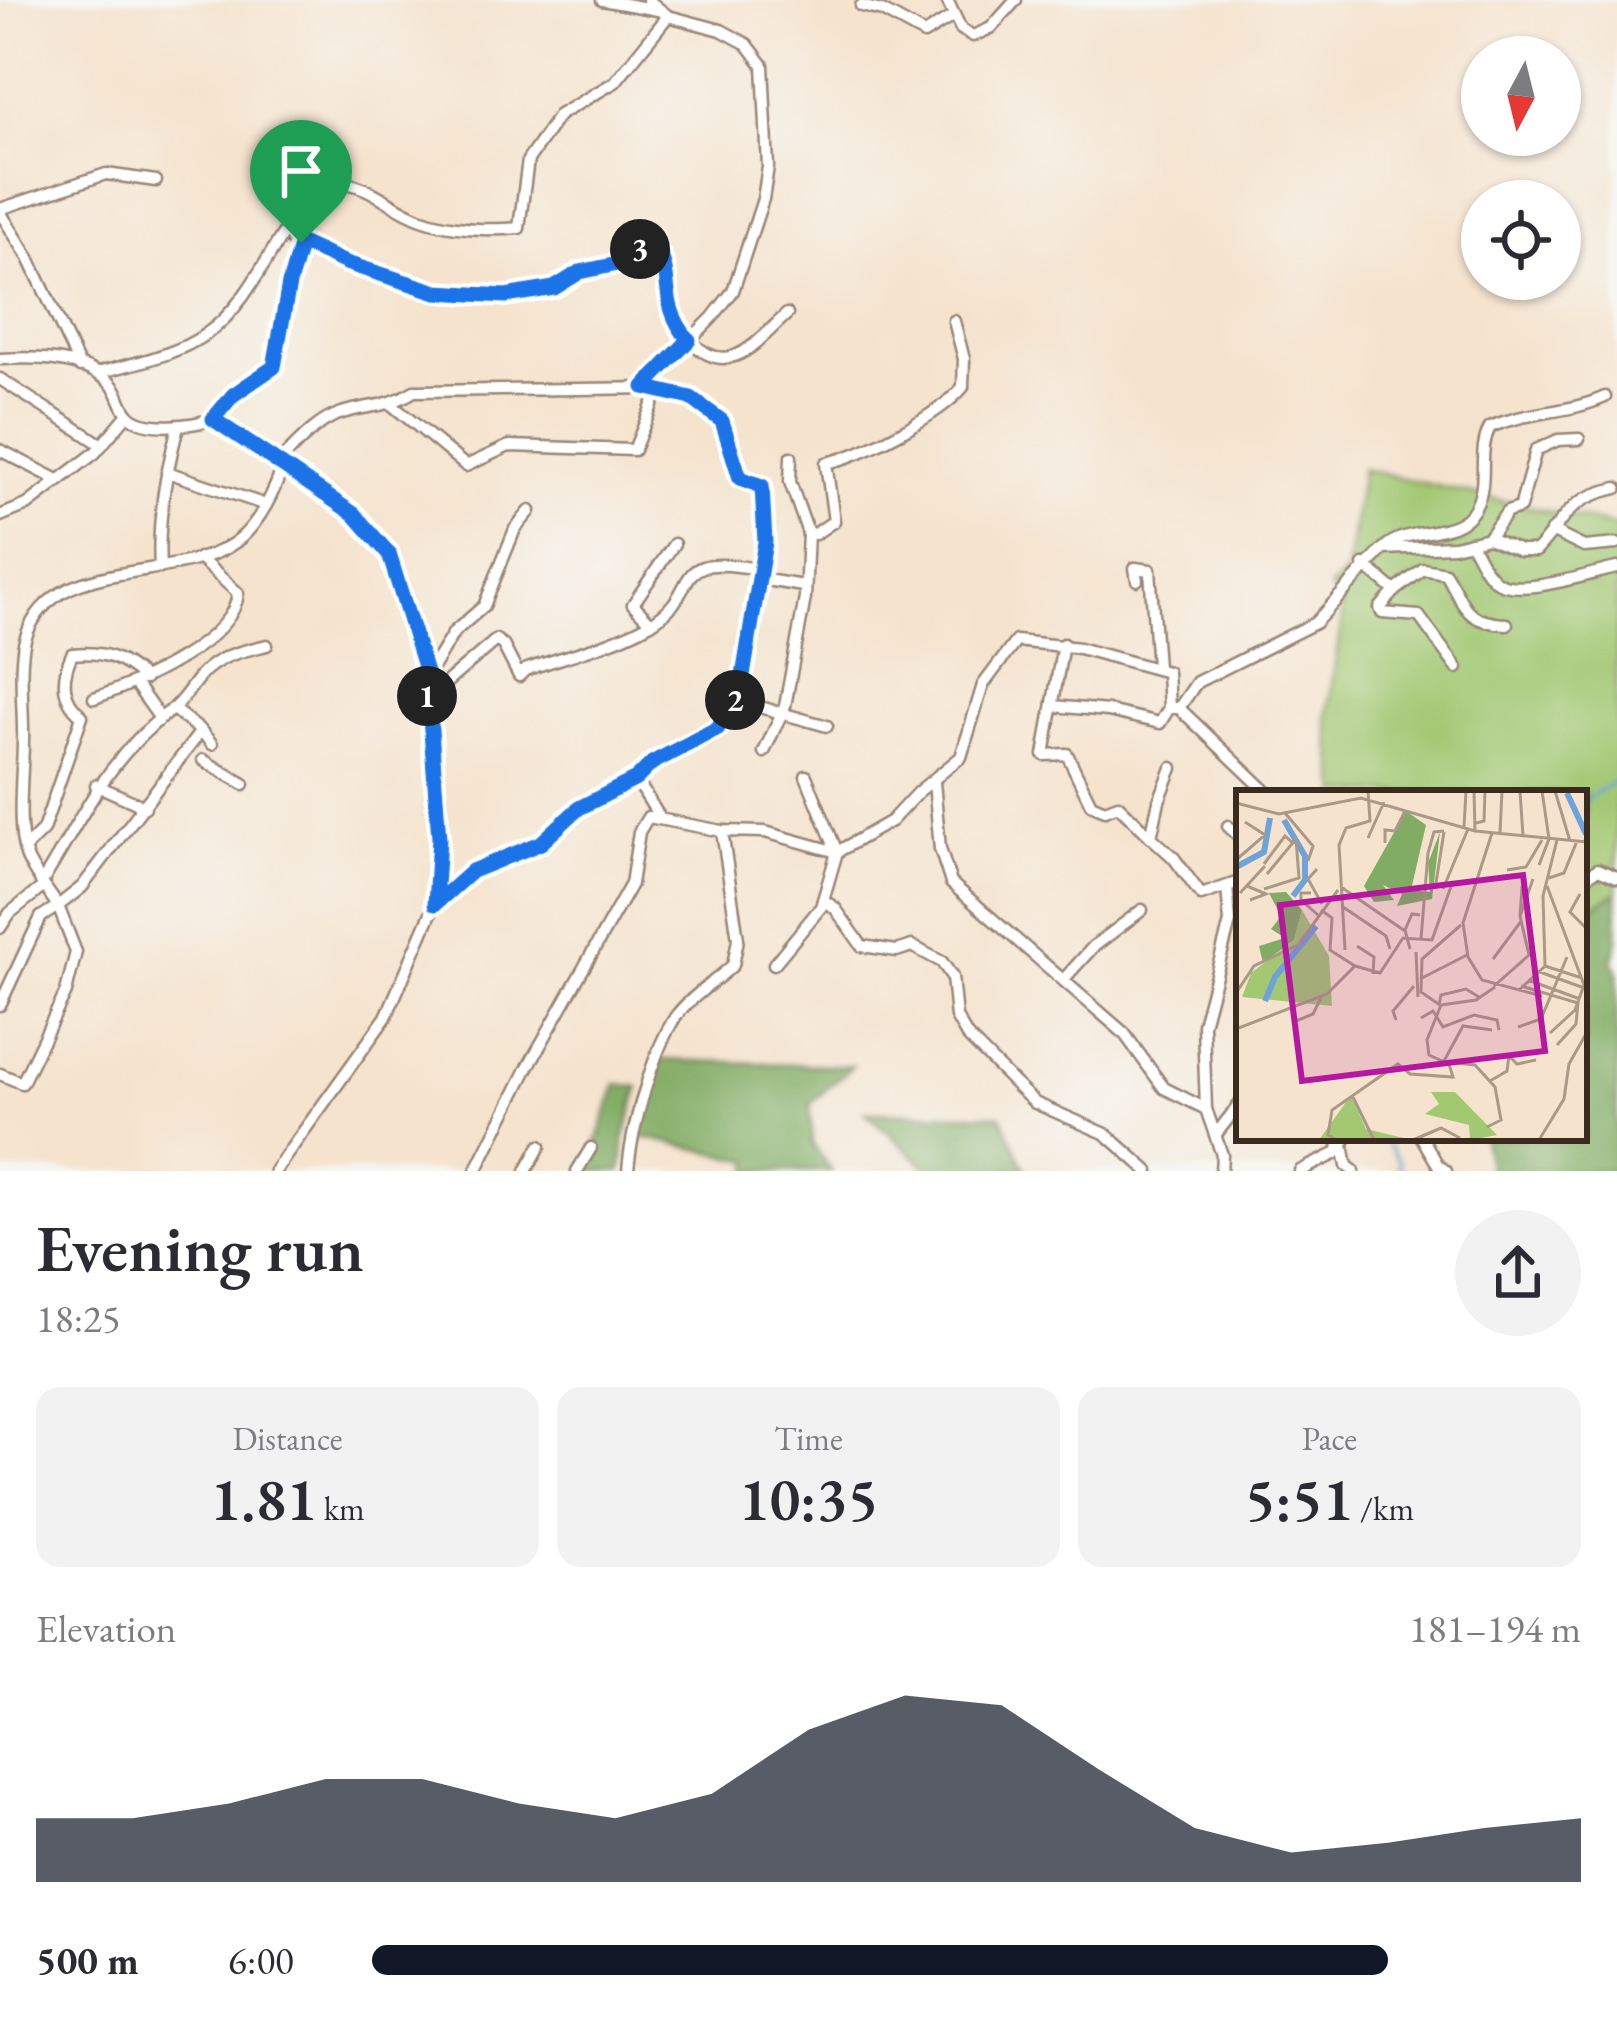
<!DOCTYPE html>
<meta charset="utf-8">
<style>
body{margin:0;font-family:"EB Garamond",serif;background:#f2f2f3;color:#2b2b33;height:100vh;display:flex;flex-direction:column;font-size:45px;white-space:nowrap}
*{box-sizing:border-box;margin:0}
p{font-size:39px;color:#7c7c81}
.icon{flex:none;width:66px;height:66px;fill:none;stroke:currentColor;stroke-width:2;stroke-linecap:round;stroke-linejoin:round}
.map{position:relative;height:1171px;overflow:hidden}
.details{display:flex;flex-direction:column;background:#fff;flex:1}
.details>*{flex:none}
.needle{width:78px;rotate:187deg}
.tools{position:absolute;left:1461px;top:36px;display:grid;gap:24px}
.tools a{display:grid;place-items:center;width:120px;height:120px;border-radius:50%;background:#fff;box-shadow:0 3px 9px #0004;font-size:60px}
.pin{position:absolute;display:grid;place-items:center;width:102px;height:102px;color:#fff;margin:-123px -51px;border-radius:50% 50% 50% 0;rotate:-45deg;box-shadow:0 0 12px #0007}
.pin .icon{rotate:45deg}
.km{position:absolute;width:60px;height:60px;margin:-30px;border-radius:50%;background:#222;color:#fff;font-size:33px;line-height:60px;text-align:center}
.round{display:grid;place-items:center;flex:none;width:126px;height:126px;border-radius:63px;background:#f2f2f3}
.summary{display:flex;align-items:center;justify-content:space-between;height:204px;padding:0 36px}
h1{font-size:66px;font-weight:600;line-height:90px}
.figures{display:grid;grid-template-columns:repeat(3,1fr);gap:18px;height:204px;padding:12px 36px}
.figures div{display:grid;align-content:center;border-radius:24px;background:#f2f2f3;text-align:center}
.figures b{font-size:60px;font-weight:600}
.figures small{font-size:33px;font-weight:400}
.figures p{font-size:33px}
.chart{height:336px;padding:24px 36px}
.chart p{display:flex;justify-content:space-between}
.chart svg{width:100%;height:216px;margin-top:12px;fill:#111827;opacity:.7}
ul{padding:0 36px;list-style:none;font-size:39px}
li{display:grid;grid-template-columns:192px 144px 1fr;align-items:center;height:90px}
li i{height:30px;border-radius:15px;background:#111827}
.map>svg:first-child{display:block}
.green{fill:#a2c872;stroke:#6e7948;stroke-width:3}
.forest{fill:#81ac64;stroke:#5e6b41;stroke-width:3}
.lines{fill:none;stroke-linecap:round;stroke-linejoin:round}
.stream{stroke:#6da2da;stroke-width:3}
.minor-casing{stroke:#988676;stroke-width:15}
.minor{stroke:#fff;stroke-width:10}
.route-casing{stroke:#fff;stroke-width:24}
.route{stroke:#1a73e8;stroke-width:15}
.inset-river{fill:none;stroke:#6da2da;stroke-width:6}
.inset-road{fill:none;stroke:#ab9987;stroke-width:3}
.view{fill:#b5179e;fill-opacity:0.15;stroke:#b5179e;stroke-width:6}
.inset-edge{fill:none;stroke:#3b2a1e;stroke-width:6}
</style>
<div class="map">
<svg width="1617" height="1171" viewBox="0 0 1617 1171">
<rect width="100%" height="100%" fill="#f6f6f2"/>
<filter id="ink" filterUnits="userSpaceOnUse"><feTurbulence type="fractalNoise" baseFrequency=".00833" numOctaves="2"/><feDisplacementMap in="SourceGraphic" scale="24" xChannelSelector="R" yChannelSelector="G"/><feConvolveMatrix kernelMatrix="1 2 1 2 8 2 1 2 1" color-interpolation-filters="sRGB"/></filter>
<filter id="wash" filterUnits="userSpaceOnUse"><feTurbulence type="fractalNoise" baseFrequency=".004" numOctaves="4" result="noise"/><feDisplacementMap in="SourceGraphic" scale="48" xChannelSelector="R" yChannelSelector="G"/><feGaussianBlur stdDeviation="2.7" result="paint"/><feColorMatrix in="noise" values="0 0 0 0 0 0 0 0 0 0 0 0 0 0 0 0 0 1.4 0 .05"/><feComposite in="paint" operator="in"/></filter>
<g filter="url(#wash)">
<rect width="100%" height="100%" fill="#f5e3cd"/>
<path class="green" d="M1362,469L1617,527V893L1584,911V793H1339L1327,718L1343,611L1330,588L1347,572Z"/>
<g class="forest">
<path d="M1617,893V942L1612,961L1617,971V1171H1489L1483,1138H1584V911Z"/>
<path d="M661,1060L852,1066L810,1104L812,1144L832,1171H750L751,1161L635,1135Z"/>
<path d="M617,1084L639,1087L624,1140L622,1171H587Z"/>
<path d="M865,1112L1001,1115L1026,1171H931Z"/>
</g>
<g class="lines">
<g class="stream">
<path d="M1584,801L1616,780L1617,774"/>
<path d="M1383,1138L1398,1160L1400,1171"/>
</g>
</g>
</g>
<g filter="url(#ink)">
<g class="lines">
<defs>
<g id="minor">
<path d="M602,0L658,10"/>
<path d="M947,0L961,29L973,36L991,28L1016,0"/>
<path d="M861,6L882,11L924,34L953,16"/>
<path d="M287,177L284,214L292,242L437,292L506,296L554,288L580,272L622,264L650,240C675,266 660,282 670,312C674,324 684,334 693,343C730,380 758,340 787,314"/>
<path d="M333,181C375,185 386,206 422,219C449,229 490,231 519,228L528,160L559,115L615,82L668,16"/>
<path d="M0,209L106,174L156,181"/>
<path d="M0,212L29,258L80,367"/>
<path d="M0,359C34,357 74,357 103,377C122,390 117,402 129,415C145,432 194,425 213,419"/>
<path d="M98,373C134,363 175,356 206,334C241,311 265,261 287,227"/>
<path d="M0,379L102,445"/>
<path d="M643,387L712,318L733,291L763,199L768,167L763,65L747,44L721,30L668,16L648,0"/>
<path d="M392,405L466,466L509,446L634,450L659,388"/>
<path d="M213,419L354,514L389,554L427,676L439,838L435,904L386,1017L275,1171"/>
<path d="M213,419L233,396L274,367L289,284L301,243"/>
<path d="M0,450L56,479"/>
<path d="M277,464C295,447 315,422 339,414C368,404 386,409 414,391L659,388L691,399L722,421L740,478L762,486L765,542L743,676L735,700L718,728L652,763L636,779L579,808L541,843L471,871L435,904"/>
<path d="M167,472L266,505"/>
<path d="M0,516L27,505L95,453L128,414"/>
<path d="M1551,531L1584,547L1617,544"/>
<path d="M808,533L815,534L834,521L826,463C862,456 940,415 963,387L964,359L954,321"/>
<path d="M1488,538L1507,512L1520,508L1536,450L1558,440L1579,439"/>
<path d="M1470,542C1478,555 1484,572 1496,581C1518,598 1590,573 1617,568"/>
<path d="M1383,549C1408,524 1456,541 1475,508C1490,481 1476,454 1490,427C1531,410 1567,414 1605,397"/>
<path d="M1364,565L1395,591L1423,569L1445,573C1466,605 1462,622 1507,624"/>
<path d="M160,568C157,518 166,474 178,426"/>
<path d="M760,579L803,586"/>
<path d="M1137,580L1135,568L1150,570L1157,667"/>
<path d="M1395,591L1380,608L1382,613L1419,616L1457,668"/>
<path d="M651,623L633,604L674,544"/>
<path d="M1063,644L1044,755L1067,754L1091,804L1105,810L1118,805L1151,837"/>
<path d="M427,676L454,632L484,606L515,529L530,511"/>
<path d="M136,685L159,717"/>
<path d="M94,698C134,685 234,642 238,593L199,558"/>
<path d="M427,699L496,640L503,645L519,676L525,670C565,656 612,645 649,624C707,591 661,550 762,570"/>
<path d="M735,700L827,726"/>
<path d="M1172,708H1179L1268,793"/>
<path d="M1179,708L1197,682L1315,623L1383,549L1454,546L1488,538L1520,551H1536C1568,517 1566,499 1617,488"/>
<path d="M173,709L201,731"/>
<path d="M212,744L201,731L82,887L58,906C48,891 36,876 28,860C15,832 23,772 23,741C24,713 18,665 25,640C52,546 190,591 246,533C263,515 274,492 282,469"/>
<path d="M764,752L785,706L805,598L808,533L790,482L791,457"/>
<path d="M203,760L244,784"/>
<path d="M1172,768L1159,801L1151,837L1174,858L1201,895L1239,882"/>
<path d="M636,779L660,818"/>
<path d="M934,782L940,849L951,883L1124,1033L1164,1088L1206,1109"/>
<path d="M96,785L145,807"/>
<path d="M1228,826L1239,836"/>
<path d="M26,847L43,830L82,716C61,699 61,678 72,654C104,651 121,657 145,679"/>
<path d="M1584,878L1598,869L1617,877"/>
<path d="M44,879C85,813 106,759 171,710C183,702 191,686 201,675C219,655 243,651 267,645"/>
<path d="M823,900L835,908L862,946L897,951L912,946L942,962L952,977L956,1017L967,1036L1017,1086L1035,1103L1106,1134L1148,1171"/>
<path d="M0,928L10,913L44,886"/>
<path d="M774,964L821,907L837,852L806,776"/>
<path d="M1064,979L1093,947L1142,910"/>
<path d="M0,1005L41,917L58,906L76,952L66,992L22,1083L0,1074"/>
<path d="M1216,1134L1239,1105"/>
<path d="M1422,1138L1438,1165L1446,1171"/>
<path d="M1343,1145L1347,1166L1354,1171"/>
<path d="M476,1171L528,1067L631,884L639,832L648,817L722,831L765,832L837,852L891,821L918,792L961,757L983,685L1016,641L1079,648L1167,672L1169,708L1160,723L1108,711L1053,706"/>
<path d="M526,1171L540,1146"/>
<path d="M577,1171L591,1148"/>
<path d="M628,1171C631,1130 653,1050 676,1016C690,997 716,981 733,965L738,939L722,831"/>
<path d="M1221,1171L1222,1155L1206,1109L1203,1024L1230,922L1227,887"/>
<path d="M1300,1171L1335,1154L1346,1138"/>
</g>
</defs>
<use href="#minor" class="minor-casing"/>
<use href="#minor" class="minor"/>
</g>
</g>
<g class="lines" filter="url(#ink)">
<defs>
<path id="route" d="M650,241C679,269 654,300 689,340L644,387L691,398L722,421L740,478L762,486L765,542L743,676L718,728L652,763L636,779L579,808L541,843L472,871L435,904L439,838L427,676L389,554L354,514L213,419L233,395L274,367L289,284L301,243L346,263L437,292L506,296L554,288L580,272L622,263Z"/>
</defs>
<use href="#route" class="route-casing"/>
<use href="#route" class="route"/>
</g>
<g transform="translate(1236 790)">
<rect width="351" height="351" fill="#f5e3cd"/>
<path d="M66,120L93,166L96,216L6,207L15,183L58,150ZM195,302H219L261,345L234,350L233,335L189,324L203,314ZM115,305L130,339L176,350H83Z" fill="#a2c872"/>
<path d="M170,21L190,35L175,100L194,102L192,73L204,42L196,109L161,116L166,104L147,95L158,110L138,112L128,96ZM50,102L66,120L58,150L27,173L23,156L49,148L35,139L45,126L33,103Z" fill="#81ac64"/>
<path class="inset-river" d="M331,3L350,44M48,30L69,66V90L57,106M0,77L28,62L34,28M29,211L39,187L80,136"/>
<path class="inset-road" d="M238,1L239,41M284,1L287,46M319,1L334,51M0,13L43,24L125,8L239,41L351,52M49,23L77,56L72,71M240,33L248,31L249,1M228,37L230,1M256,43L227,133L232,167L246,190L306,206M264,43L266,1M132,48L148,12M149,53V40L159,41L169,21M0,70L29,45L9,32M28,74L49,46L58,54M303,75L313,49L306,1M81,79L72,89L86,114M271,80L290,77L306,50M31,84L60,49M313,88L328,83L341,51M11,96L30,104L14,110M311,96L348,195L339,220L314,243M105,97L169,141M28,99L63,88L60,49M199,99L208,42M207,99L232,39M293,101L286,98L284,126L297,89M4,103L29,76M75,103H65V110L82,125M344,104L334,122L351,139M107,117L150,146L154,159M85,120L96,128L94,160L119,176M185,149L192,63L198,42L208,41M121,156L138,167L137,184M174,159L169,140L176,124L184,125M109,160L103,55L110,38L134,31L132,1M180,162L182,207M257,169L286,130M309,176L346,188M304,182L351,199M184,189L231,165M292,190L344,209M258,196L293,165L284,126M285,196L342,213L340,234L321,255M282,201L309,176L307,106L321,50M0,203L18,176L62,155L102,100M203,215L205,205L230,199L243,207M204,215L185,202L186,169L225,135M205,215L240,210L259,197M185,228L197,221L207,237L238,225L261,230L263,240M160,230L157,221L178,196M60,231L77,224L85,208M282,237L305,229L331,167M0,239L91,204L119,176L144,183L167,148L196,150L217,91M208,271L227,236L256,240M210,272L239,275L259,297L265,330L251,337M254,291L271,281L273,266L281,274L300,270M116,305L138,350M101,350L92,345L96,320L162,274L174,284L217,287L213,274L193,265L191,250L205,215M177,350L205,338L224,348M303,350L328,309L333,274L351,242"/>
<path class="view" d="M287,85L309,261L66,291L44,115Z"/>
<rect width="351" height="351" class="inset-edge"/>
</g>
</svg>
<div class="tools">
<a><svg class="needle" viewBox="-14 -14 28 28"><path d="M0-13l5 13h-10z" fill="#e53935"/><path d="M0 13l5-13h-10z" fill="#7c7c81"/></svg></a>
<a><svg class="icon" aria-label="locate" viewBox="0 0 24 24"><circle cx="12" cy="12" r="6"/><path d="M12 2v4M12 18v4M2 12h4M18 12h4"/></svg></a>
</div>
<div class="pin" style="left:301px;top:243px;background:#1e9e55"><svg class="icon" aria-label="arrive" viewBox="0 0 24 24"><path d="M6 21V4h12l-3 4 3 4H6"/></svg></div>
<b class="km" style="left:427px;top:696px">1</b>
<b class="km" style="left:735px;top:700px">2</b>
<b class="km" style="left:640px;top:249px">3</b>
</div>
<section class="details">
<div class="summary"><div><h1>Evening run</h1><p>18:25</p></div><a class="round"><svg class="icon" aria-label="share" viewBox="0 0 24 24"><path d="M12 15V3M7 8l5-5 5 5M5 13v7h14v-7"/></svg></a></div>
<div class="figures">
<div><p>Distance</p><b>1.81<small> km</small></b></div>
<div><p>Time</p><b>10:35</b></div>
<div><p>Pace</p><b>5:51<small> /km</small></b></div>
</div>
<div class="chart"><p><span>Elevation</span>181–194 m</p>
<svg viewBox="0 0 160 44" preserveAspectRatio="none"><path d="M0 44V31L10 31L20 28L30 23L40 23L50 28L60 31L70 26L80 13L90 6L100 8L110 21L120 33L130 38L140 36L150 33L160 31V44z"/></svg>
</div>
<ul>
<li><b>500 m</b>6:00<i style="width:84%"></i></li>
</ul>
</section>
